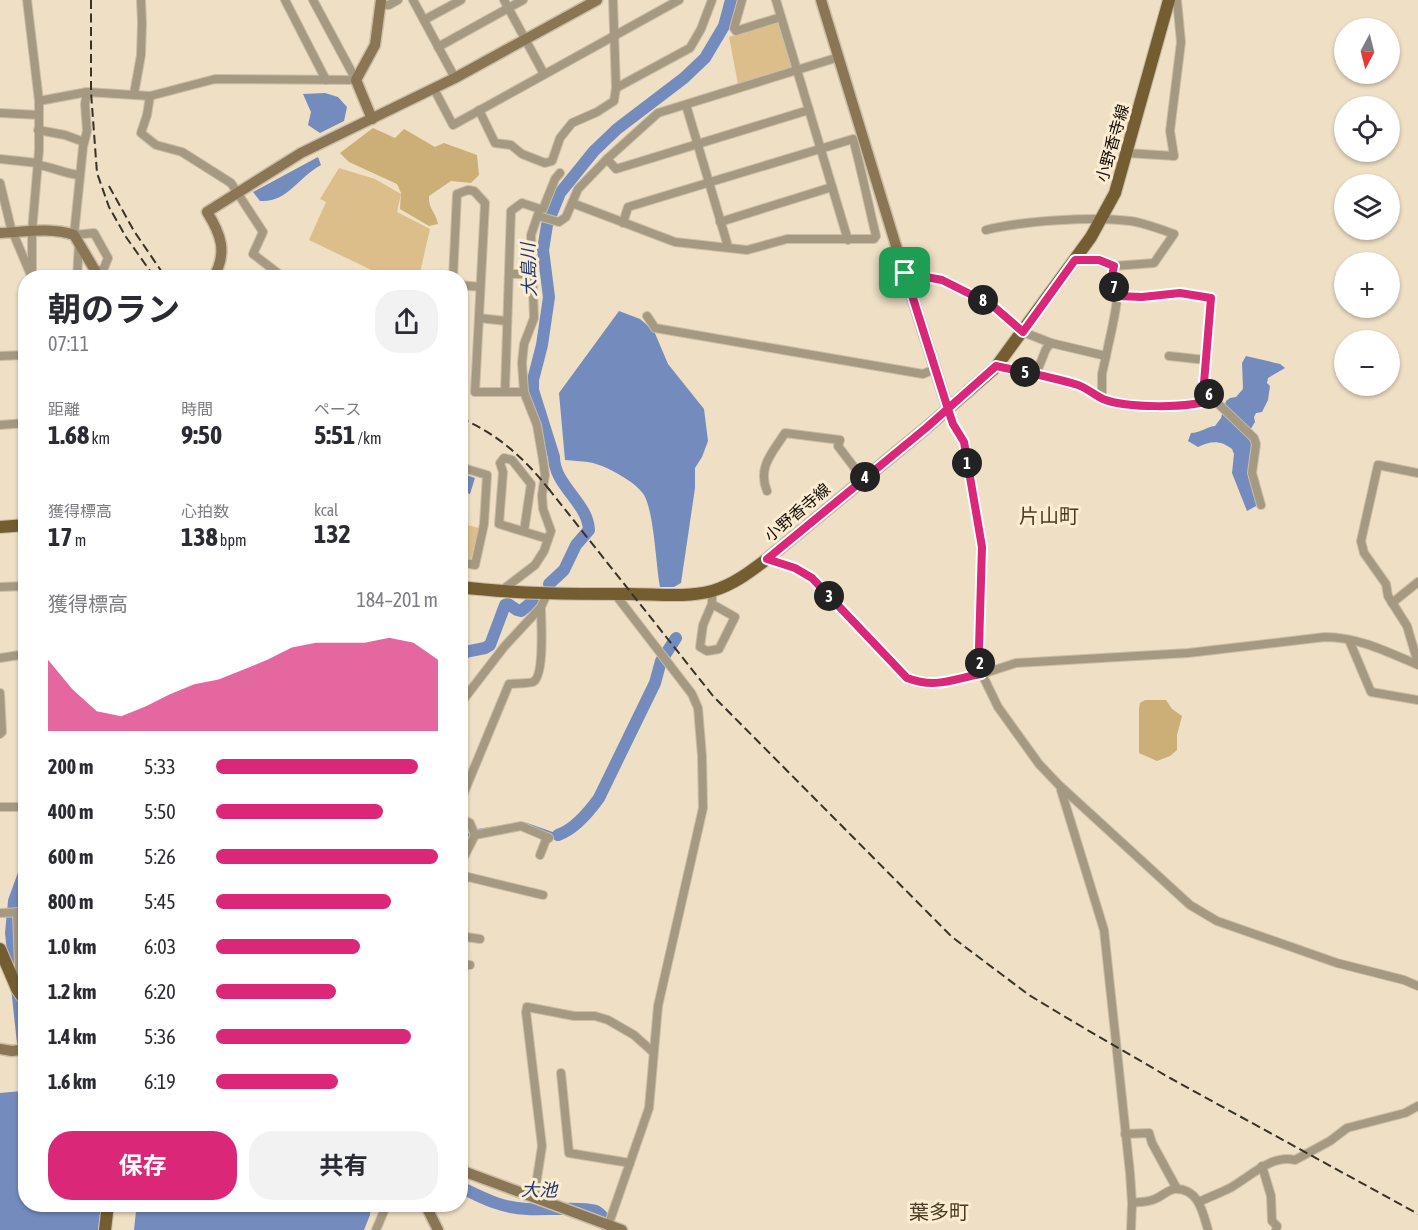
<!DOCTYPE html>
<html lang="ja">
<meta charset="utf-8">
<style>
body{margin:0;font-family:"Asap Condensed","Noto Sans JP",sans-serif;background:#f2f2f3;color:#2b2b33;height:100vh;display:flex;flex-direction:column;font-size:22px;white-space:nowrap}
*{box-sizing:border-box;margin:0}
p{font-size:20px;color:#7c7c81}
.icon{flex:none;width:33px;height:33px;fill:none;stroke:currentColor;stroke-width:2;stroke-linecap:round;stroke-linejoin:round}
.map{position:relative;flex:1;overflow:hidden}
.details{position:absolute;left:18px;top:270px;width:450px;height:942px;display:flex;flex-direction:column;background:#fff;border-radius:24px;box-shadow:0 2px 4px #0004}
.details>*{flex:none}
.needle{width:39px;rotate:187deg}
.tools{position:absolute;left:1334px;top:18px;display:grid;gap:12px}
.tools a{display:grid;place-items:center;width:66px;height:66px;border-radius:50%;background:#fff;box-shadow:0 2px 4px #0004;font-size:30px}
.pin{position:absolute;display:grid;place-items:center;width:51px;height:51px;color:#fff;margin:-26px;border-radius:12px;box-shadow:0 3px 9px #0006}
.km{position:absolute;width:30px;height:30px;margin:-15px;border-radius:50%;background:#222;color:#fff;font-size:16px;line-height:30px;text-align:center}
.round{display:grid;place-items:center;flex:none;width:63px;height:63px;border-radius:24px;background:#f2f2f3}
.overview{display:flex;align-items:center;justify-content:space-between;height:102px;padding:0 30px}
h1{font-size:33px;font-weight:700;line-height:45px}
.metrics{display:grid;grid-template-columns:repeat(3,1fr);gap:9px;height:102px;padding:6px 30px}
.metrics div{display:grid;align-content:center}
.metrics b{font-size:26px;font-weight:700}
.metrics small{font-size:16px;font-weight:400}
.metrics p{font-size:16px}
.chart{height:168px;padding:12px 30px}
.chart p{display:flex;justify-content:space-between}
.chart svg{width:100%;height:108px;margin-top:6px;fill:#db2777;opacity:.7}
.cta{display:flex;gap:12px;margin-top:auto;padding:12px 30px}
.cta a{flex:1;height:69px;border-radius:24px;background:#db2777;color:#fff;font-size:24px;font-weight:700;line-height:69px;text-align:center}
.cta a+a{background:#f2f2f3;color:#2b2b33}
ul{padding:0 30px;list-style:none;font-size:20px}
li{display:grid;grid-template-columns:96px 72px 1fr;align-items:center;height:45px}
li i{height:15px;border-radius:8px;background:#db2777}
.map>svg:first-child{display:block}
.green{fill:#dcbe8a}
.forest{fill:#ccae77}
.water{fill:#748bbd}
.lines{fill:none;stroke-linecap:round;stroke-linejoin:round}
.stream{stroke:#748bbd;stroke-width:2}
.river{stroke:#748bbd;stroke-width:12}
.street-casing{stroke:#cbbda6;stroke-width:10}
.secondary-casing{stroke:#cbbda6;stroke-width:13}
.primary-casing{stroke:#cbbda6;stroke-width:14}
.street{stroke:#a69982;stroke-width:8}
.secondary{stroke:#8a7654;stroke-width:10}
.primary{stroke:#755d32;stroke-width:12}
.rail{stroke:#393227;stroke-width:2;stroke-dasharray:9 4.5;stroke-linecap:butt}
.route-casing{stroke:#fff;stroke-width:12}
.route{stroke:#db2777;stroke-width:8}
.labels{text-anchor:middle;stroke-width:6;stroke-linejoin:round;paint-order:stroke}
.street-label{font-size:16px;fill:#110c04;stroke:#fcecd1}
.water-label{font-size:18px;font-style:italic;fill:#1d3572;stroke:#fcecd1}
.quarter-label{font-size:20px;fill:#483c25;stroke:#fcecd1}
</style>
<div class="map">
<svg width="1418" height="1230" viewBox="0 0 1418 1230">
<rect width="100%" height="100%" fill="#eedfc5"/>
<g class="green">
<path d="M775,22L780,24L792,64L789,69L738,84L729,37Z"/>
<path d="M339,168L375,179L401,194L397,212L430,229L419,277H386L309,240L326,202L320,199Z"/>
<path d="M460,523L479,528L471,559L461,556Z"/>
</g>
<g class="forest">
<path d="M373,128L395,138L404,129L435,147L444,143L477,155L479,175L471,183L451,181L429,196C428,209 436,212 438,224L429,226L400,209L401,193L397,184L349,162L340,153Z"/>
<path d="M1145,700H1166L1172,709L1182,716L1177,735V750L1170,756L1157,761L1139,753V709L1140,703Z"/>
</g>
<g class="water">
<path d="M325,93L338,97L347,107L344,121L320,133L308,125L311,112L303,94Z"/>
<path d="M318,157L321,165C297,178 287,203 260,201L253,192Z"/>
<path d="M619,311L640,319L654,331L668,364L704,409L708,441L702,457L695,468V488L681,583L674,587H660C656,565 654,512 644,495C636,482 608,467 593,463C584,461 574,461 565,460L559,393Z"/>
<path d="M1246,356L1280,364L1285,368L1268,378L1267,383L1270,386L1268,400L1262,412L1256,413L1254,417L1255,422L1247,435L1249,440L1253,442L1249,476L1258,505L1247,511L1232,473L1234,454L1232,449C1220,440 1211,441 1198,447L1188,441L1191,433C1200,433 1206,427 1215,426L1221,418L1226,401L1230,398L1236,397L1243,389L1242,363Z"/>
<path d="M461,473L475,478L470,494L461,491Z"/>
<path d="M22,1074H25L26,1204L101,1205L98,1230H0V1093L22,1091Z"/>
<path d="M139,1205L371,1204L370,1215L364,1230H134L136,1211H139Z"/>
</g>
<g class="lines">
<g class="stream">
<path d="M477,830L524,823L558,835"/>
<path d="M460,853L466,837L472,832"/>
</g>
<g class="river">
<path d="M549,584L564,570L576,545L589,530C588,503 554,485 554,457L533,390V380L542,345L549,297L543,250L547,225L560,193L594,151L617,129L684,78L705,58L724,26L731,0"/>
<path d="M460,653L485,648L490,645L505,605L508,604L517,610L521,611L538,597"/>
<path d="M558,835C575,829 589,812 599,798L655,683L661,661L676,638"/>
<path d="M26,868L14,901L11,933L26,1070"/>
<path d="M460,1187C483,1198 501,1208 527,1209C539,1210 589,1207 596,1211C604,1215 605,1222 608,1230"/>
</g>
<defs>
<g id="street">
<path d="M27,0L39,101V150L32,231V278"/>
<path d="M285,0L326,80"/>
<path d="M413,0L455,78"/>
<path d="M504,0L544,74"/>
<path d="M742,0L734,28L736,31L781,17"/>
<path d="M776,0L848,240"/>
<path d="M380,5H389L398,0"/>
<path d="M424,20L461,0"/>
<path d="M438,47L523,0"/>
<path d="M616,88L690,48L701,29L712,0"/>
<path d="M434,89L453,125L679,0"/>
<path d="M87,92L85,104L87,131L83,147L74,235L94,233L108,258L104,268L96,272"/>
<path d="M134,94L141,55L142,22L141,0"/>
<path d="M150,96L147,115L141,133L156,145L182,152L231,183L263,232L253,254L279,274L277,278"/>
<path d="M39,101L87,92L150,96L215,79L356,80L313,0"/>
<path d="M686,105L727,243L726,247"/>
<path d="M479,110L495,143L511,145L522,154L545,163L552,161L560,138L572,123L597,112L614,101L616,88L613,0"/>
<path d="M0,113L39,115"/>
<path d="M38,130L65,135L84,142"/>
<path d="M1127,153L1174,156L1170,131L1181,42L1177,0"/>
<path d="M0,159L38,163"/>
<path d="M607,159L616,169L809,110"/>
<path d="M38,165C53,167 65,174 80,175"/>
<path d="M0,183L11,228L30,273"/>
<path d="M572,203L675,242L747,250L787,239H874L876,236C868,203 862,172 853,139L628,207L623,223"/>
<path d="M538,216L559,222L566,217L578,189L607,159L658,113L839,57"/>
<path d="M720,222L832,187"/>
<path d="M986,230C1023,221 1092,216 1130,221C1145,223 1160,229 1174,234L1154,263L1114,266"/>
<path d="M905,273L942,280L992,305L1023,332L1051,343L1106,356C1110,337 1115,318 1117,299C1118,287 1110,281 1114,266L1099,260H1075"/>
<path d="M510,274H532"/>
<path d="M77,278L79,243"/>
<path d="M453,278L457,194L468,190L474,191L485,203L475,392H524"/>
<path d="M460,285L480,287"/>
<path d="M1117,296L1142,297L1180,293L1211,298L1204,383L1207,393L1254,438L1256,444L1252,473L1261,505"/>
<path d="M647,316L655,328L923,374L935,369"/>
<path d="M479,318L506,321"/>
<path d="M0,356L26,355"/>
<path d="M1169,356L1206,360"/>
<path d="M996,367C1024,372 1052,377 1078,385C1087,388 1094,396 1103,399C1124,407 1193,408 1213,399"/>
<path d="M1036,374L1046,349L1051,343"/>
<path d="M505,392L511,211L522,203L540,209"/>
<path d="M1102,399V374L1106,356"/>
<path d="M948,409L953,424L964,442L982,547L979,648L982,674L998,707L1039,764L1059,785L1190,905L1217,921L1337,963L1404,980L1418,986"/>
<path d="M0,425L26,423"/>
<path d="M460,426L462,427L460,440"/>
<path d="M460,467L487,475L484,524L475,565L460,562"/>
<path d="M1418,473L1378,465L1361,541L1364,553L1386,584L1388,596L1407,626L1418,663"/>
<path d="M767,491C757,467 773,452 785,433L840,440L838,446L863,479"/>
<path d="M524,531L531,484L512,460L504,458L500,463L503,472L499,524L548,539"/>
<path d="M767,559L795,568L812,578L907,678L921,683L934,684L982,674L1016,663L1188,653L1325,637C1358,637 1388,652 1418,665"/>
<path d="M0,587L26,586"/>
<path d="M501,591L535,565L544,551L551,531L543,509L542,495L545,475L543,460L537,425L524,392L522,363L524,344L534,318L531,235L540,209H543L555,179L560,173"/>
<path d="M1392,603L1418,582"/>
<path d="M712,604L735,617L719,649L707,651L700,647L703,625L712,604V591"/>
<path d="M1349,640L1371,692L1418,700"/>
<path d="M0,658L26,654"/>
<path d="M0,693L2,732L0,734"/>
<path d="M460,704L504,647L541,607L547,594"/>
<path d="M1061,790L1104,930L1130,1173L1132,1203L1131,1230"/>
<path d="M460,802L509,684C516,683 526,684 533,682C545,676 541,620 541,607"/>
<path d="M0,807H26"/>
<path d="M460,818L470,823L475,835"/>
<path d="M540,855L547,837"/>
<path d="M460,865L475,835L521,826L549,838"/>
<path d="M460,875L543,895"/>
<path d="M17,912L20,992"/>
<path d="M0,913L26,912"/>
<path d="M460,936L480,939"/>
<path d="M460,964L470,965"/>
<path d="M561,1073L569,1153L630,1163"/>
<path d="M1125,1134L1149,1133L1152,1143L1177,1189"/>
<path d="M1262,1166L1271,1196L1272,1221L1277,1226L1276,1230"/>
<path d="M534,1198L542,1146L526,1012L527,1007L574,1016H595L608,1020L634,1035L653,1052"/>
<path d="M1199,1202C1209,1197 1220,1193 1230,1188C1250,1177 1271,1154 1295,1160L1330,1141L1347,1128L1405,1113L1418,1106"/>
<path d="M1132,1203C1139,1202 1149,1202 1155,1199C1163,1196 1168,1189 1176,1189C1199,1189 1203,1213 1208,1230"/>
<path d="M608,1226L649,1108L658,1006L703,808L702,756L698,708L692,694L615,594"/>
<path d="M376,1230L387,1204"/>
</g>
<g id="secondary">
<path d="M821,0L897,249L948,409"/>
<path d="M372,119L356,80L375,45L381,0"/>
<path d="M0,233C24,232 51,227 74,235L96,272V278"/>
<path d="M213,278C228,253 221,234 207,212L301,153L455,78L597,0"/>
<path d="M0,1049L12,1051L26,1049"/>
<path d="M460,1170L622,1230"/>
<path d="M425,1204L438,1230"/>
</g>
<g id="primary">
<path d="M0,527L26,525"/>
<path d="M460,587C517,594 573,594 630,594C656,594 686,598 712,591C733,585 750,572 767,559L926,428L996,367L1091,237L1115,193L1169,0"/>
<path d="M0,949L17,989L26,1002"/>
<path d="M105,1230L108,1204"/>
</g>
</defs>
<use href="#street" class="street-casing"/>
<use href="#secondary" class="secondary-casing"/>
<use href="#primary" class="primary-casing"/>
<use href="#street" class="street"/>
<use href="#secondary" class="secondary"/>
<use href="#primary" class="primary"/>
<g class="rail">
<path d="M91,0V92L97,173L109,207L126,237L155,278"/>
<path d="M109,186L134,231L166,278"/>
<path d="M460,418C499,434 527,461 552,493"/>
<path d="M548,488L713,696L952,937L1029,995L1072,1021L1170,1078L1418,1214"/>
</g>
</g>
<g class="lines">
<defs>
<path id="route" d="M905,273L948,409L953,424L964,442L982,547L979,648L981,674C953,679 936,689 907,678L812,578L795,568L767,559L926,428L996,366C1024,372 1052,377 1078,385C1087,388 1094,395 1103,399C1125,408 1191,409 1213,399L1207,393L1204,383L1211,298L1180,293L1142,297L1117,296C1113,285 1111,277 1114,266L1099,260H1075L1023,332L992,305L942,280L905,273"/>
</defs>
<use href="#route" class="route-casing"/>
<use href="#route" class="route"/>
</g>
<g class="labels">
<g class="street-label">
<text transform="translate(1112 143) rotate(-74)" y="6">小野香寺線</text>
<text transform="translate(797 512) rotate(-40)" y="6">小野香寺線</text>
</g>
<g class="water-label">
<text transform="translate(529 270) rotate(-92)" y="6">大島川</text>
<text transform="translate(539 1190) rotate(1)" y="6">大池</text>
</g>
<g class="quarter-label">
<text x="1049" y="523">片山町</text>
<text x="939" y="1219">葉多町</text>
</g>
</g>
</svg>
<div class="tools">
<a><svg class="needle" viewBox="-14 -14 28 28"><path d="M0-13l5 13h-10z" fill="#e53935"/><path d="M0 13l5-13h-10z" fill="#7c7c81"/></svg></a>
<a><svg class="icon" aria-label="locate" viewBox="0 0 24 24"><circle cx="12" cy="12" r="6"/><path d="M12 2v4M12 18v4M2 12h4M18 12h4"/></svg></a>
<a><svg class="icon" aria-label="layers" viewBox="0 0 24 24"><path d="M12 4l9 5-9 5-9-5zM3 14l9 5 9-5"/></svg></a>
<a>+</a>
<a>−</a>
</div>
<div class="pin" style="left:905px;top:273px;background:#1e9e55"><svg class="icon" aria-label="arrive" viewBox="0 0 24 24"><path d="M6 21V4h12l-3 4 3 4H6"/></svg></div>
<b class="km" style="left:967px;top:463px">1</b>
<b class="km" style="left:980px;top:663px">2</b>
<b class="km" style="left:829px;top:596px">3</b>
<b class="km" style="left:865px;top:477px">4</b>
<b class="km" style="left:1025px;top:372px">5</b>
<b class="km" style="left:1209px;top:394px">6</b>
<b class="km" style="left:1114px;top:287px">7</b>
<b class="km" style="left:983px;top:300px">8</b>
<section class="details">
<div class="overview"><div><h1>朝のラン</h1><p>07:11</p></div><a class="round"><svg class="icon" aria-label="share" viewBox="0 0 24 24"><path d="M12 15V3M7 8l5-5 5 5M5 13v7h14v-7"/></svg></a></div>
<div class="metrics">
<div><p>距離</p><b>1.68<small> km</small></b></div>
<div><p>時間</p><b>9:50</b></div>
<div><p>ペース</p><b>5:51<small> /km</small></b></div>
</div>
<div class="metrics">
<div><p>獲得標高</p><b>17<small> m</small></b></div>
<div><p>心拍数</p><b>138<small> bpm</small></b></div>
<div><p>kcal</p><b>132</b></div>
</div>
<div class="chart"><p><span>獲得標高</span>184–201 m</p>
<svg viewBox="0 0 160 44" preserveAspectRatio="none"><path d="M0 44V15L10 27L20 36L30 38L40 34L50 29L60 25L70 23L80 19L90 15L100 10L110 8L120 8L130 8L140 6L150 8L160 15V44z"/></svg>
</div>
<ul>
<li><b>200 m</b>5:33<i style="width:91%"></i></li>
<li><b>400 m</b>5:50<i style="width:75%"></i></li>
<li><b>600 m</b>5:26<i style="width:100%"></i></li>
<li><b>800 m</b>5:45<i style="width:79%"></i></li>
<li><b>1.0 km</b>6:03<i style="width:65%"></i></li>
<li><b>1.2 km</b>6:20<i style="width:54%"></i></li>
<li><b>1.4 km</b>5:36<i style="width:88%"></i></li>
<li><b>1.6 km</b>6:19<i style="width:55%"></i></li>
</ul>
<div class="cta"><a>保存</a><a>共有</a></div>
</section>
</div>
